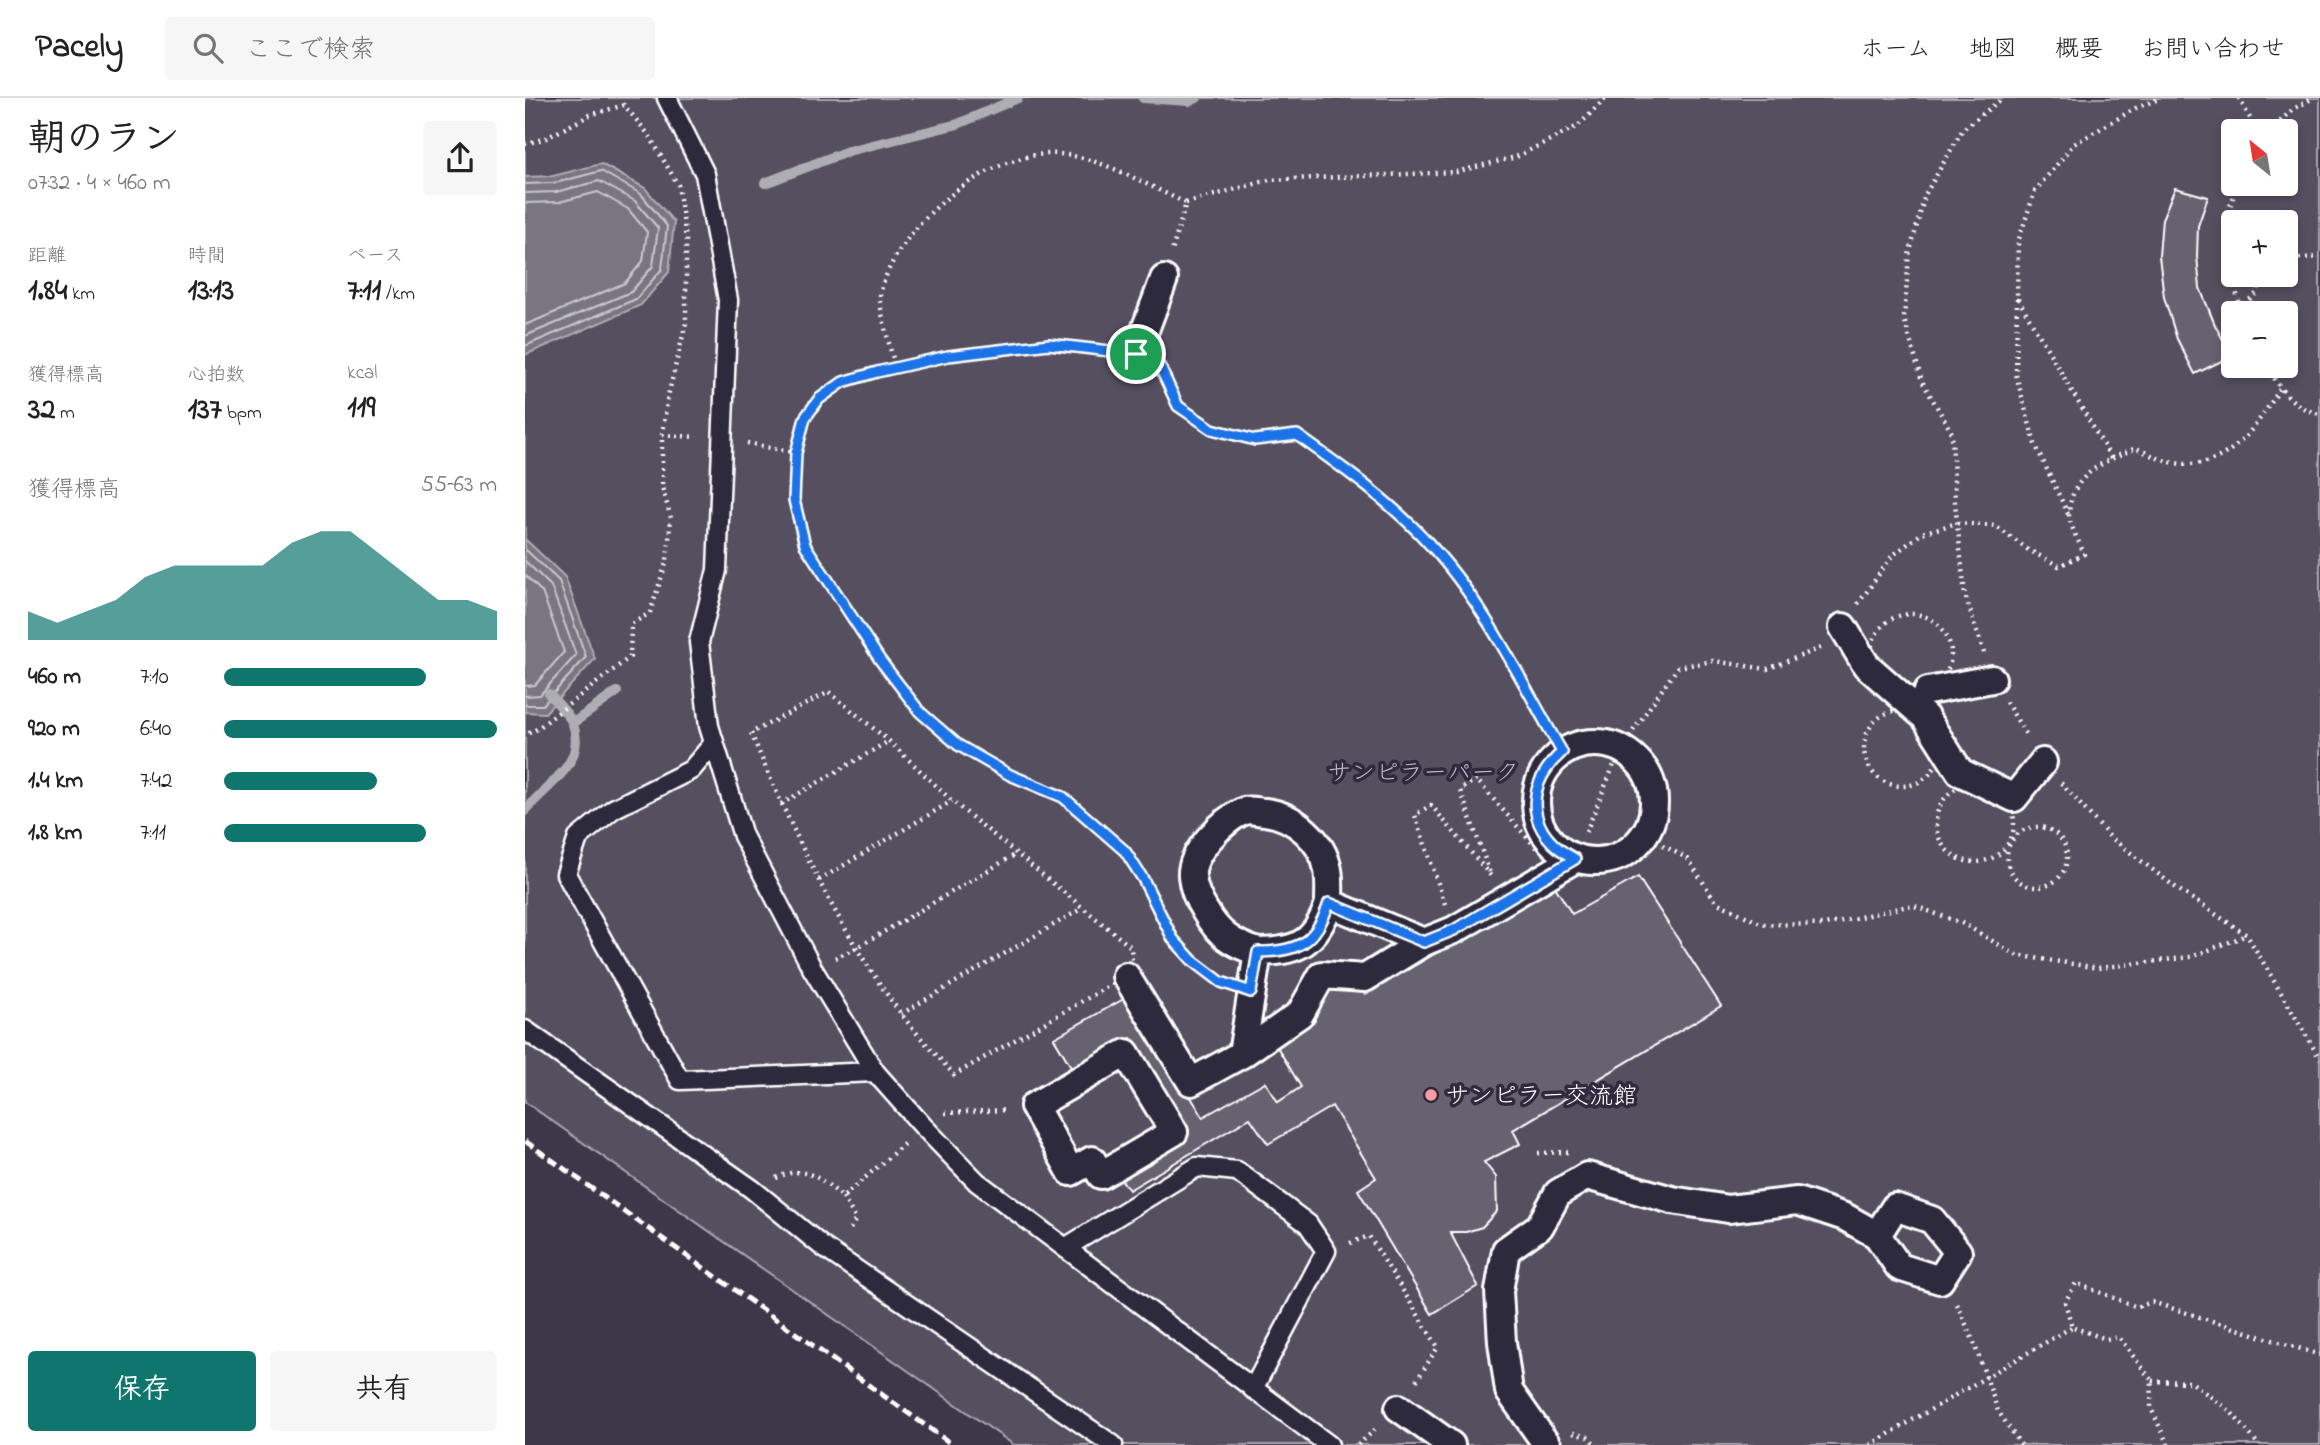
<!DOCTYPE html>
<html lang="ja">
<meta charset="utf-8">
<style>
body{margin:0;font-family:"Indie Flower","Klee One",sans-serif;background:#f6f6f6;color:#222;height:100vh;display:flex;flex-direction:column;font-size:26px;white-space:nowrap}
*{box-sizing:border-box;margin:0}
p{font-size:23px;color:#767676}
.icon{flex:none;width:38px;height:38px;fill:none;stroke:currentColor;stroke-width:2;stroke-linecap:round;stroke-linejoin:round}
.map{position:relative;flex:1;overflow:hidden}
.drawer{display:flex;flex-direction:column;background:#fff;width:525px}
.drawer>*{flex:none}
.needle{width:46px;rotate:330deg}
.fabs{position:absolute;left:1696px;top:21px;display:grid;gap:14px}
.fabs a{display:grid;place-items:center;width:77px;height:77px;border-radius:7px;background:#fff;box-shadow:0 4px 10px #0003;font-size:35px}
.pin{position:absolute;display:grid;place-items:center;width:60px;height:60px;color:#fff;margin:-30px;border:4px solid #fff;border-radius:50%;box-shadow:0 2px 7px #0007}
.round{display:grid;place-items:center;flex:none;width:74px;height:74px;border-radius:7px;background:#f6f6f6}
.overview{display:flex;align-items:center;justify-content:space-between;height:119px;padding:0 28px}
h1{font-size:38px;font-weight:700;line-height:52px}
.figures{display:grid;grid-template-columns:repeat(3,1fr);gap:10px;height:119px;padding:7px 28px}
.figures div{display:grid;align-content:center}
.figures b{font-size:30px;font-weight:700}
.figures small{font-size:19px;font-weight:400}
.figures p{font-size:19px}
.chart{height:196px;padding:14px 28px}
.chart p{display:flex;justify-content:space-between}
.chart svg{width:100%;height:126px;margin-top:7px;fill:#0f766e;opacity:.7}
.button{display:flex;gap:14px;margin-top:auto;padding:14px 28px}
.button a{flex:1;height:80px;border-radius:7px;background:#0f766e;color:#fff;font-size:28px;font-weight:700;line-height:80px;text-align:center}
.button a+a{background:#f6f6f6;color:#222}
ul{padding:0 28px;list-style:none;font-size:23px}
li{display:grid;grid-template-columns:112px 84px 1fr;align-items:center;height:52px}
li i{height:18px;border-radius:9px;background:#0f766e}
header{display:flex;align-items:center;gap:42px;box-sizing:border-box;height:98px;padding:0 35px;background:#fff;border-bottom:2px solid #e0e0e0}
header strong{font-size:33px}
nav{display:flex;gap:38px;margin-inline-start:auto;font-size:24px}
.search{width:490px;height:63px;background:#f6f6f6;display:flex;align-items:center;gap:18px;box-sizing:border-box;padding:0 24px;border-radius:7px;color:#767676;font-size:26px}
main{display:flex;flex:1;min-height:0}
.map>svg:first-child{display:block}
.green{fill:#555060;stroke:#aaa8b0;stroke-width:2;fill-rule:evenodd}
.water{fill:#797682;stroke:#afadb4;stroke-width:2}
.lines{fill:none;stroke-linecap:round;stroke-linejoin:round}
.shore{stroke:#c9c8cd;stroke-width:2}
.stream{stroke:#afadb4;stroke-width:10}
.building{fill:#666270;stroke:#fff;stroke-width:2}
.service-casing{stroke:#fff;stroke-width:23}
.pedestrian-casing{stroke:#fff;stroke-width:32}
.path{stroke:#fff;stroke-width:4.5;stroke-dasharray:2 5;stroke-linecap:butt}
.service{stroke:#2f2a3d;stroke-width:18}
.pedestrian{stroke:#2f2a3d;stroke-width:26}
.rail{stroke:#fff;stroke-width:5;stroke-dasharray:10 5;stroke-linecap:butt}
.route-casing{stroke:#fff;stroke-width:14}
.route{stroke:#1a73e8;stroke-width:9}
.poi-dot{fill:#ff9aa2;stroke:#2f2a3d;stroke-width:2.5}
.labels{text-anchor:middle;stroke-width:7;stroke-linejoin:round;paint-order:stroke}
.park-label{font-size:24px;fill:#bbb9bf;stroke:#2f2a3d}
.poi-label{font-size:24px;fill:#fff;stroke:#2f2a3d;text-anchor:start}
</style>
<header>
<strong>Pacely</strong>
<div class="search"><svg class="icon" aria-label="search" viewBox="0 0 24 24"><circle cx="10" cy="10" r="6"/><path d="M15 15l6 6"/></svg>ここで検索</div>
<nav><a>ホーム</a><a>地図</a><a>概要</a><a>お問い合わせ</a></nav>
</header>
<main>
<section class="drawer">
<div class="overview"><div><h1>朝のラン</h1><p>07:32 · 4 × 460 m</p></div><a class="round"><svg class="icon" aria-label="share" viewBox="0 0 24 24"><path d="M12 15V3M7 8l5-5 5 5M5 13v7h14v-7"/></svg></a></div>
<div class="figures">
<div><p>距離</p><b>1.84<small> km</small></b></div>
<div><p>時間</p><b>13:13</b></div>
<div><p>ペース</p><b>7:11<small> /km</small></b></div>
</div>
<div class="figures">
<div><p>獲得標高</p><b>32<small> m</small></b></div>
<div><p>心拍数</p><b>137<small> bpm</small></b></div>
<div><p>kcal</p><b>119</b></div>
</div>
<div class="chart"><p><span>獲得標高</span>55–63 m</p>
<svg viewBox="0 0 160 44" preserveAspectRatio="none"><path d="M0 44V34L10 38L20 34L30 30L40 22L50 18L60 18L70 18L80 18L90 10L100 6L110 6L120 14L130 22L140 30L150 30L160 34V44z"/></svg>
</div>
<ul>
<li><b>460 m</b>7:10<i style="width:74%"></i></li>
<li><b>920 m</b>6:40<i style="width:100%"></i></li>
<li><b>1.4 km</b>7:42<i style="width:56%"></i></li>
<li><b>1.8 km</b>7:11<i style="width:74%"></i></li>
</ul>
<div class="button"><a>保存</a><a>共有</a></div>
</section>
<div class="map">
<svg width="1795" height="1347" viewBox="0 0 1795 1347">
<rect width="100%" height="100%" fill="#3c3749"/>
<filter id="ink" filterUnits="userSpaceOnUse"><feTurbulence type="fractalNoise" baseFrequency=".0143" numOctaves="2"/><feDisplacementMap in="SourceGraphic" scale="14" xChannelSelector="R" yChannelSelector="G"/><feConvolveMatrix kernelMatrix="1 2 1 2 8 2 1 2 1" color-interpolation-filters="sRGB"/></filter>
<g filter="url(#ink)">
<path class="green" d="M0,0H1795V1347H489L0,1004ZM1708,33H1760V86H1708ZM1708,124H1760V177H1708ZM1708,215H1760V268H1708Z"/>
<g class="water">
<path d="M76,66L120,90L149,124L144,174L116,207L0,257V79L28,78Z"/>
<path d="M0,441L40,479L70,561L20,615L0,614Z"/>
</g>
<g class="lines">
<g class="shore">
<path d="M0,86L30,85L76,73L116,96L142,128L137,171L111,201L0,248"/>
<path d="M0,95L31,94L74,83L110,103L133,130L128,168L106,194L0,238"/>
<path d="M0,105L34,104L73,94L103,111L122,134L118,163L100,185L0,227"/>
<path d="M0,451L34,483L61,559L18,607H0"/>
<path d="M0,463L26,488L51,557L15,597L0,598"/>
<path d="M0,477L17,494L39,554L10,587L0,588"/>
</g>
<g class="stream">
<path d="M618,0L664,3L672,0"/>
<path d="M240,85L323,53L433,26L493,0"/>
<path d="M48,625L92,594"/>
<path d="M0,713C21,686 62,667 48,626C44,616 31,604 24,596"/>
</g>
</g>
<g class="building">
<path d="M1650,90L1683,99L1673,128L1672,158L1675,190L1690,227L1707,258L1670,276L1652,241L1639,199L1634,158L1637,121Z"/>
<path d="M1113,779L1196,908L988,1032L995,1046L959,1064L971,1079L972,1113L957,1129L941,1134H925L953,1188L907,1216L833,1092L851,1080L807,1008L743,1046L725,1020L604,1092L593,1077L661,1035L606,940L548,972L529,940L604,898L678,1019L740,984L753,1004L776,989L751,947L790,923L788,898L820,881L840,896L1029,787L1047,816Z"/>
</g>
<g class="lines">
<defs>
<g id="service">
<path d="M142,0L180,76L203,202L192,472L174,544L184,628L218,738L287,870L350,974L397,1027L452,1084L804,1347"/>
<path d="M189,645L166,672L88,711L53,740L41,776L155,982L350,974"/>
<path d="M0,932L227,1091L298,1149L588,1347"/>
<path d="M540,1150L672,1069L712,1073L783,1126L801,1153L728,1291"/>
</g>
<g id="pedestrian">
<path d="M611,256L639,181"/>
<path d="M1318,529L1341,567L1400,619L1435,674L1489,700L1518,664"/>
<path d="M1403,593L1467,581"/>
<circle cx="1070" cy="704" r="59"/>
<path d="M733,854C708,846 693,836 680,813C673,802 668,790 667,778C665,755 699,721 719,713C725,711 734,714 740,714C769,717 798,743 803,772C805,783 804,794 804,805"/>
<path d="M601,878L666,984L717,956L775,916L797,877L840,880L899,844L929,832L1050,761"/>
<path d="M601,955L649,1034L576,1077L567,1062L546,1074L509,1008Z"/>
<path d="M717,956L733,854C774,854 791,844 804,805L899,844"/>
<path d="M874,1310L926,1347"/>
<path d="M1022,1347L984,1293L977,1244L974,1193L981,1152L1015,1128L1033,1095L1062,1078L1147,1102L1203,1111L1272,1103L1320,1119L1352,1137L1374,1169L1415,1182L1433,1154L1407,1122L1370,1109L1352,1137"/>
</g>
</defs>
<use href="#service" class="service-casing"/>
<use href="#pedestrian" class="pedestrian-casing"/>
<g class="path">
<path d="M1714,0L1732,33"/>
<path d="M1745,33L1767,12L1788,0"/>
<path d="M0,46L21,40L65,17L99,7L124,37L153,87L161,141V225L143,298L137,337V389L146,420L142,462L125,515L106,526L105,559L12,631L0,637"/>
<path d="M1713,86L1702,117L1704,160L1716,215"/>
<path d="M661,105L744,82L931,74L991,59L1053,28L1081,0"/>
<path d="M1703,117L1714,124"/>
<path d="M1760,161L1795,159"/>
<path d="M1492,200L1491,277L1510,346L1543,416"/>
<path d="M1714,211L1732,195L1737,177"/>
<path d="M1742,268C1754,290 1769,311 1795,316"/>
<path d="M370,269L423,258L524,246L584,253"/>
<path d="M637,272L653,308L687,331L730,342L772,337C820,371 869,406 908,450C960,507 999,588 1037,654"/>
<path d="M137,337L172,339"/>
<path d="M222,345L271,355C274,344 275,328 281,318C300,285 336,277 370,269C367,255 353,208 355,197C370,127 469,45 543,57C585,64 623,88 661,105L647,153"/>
<path d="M271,355L269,402L280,447L355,563L395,614L433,647L485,677L539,699L580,735L600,753L618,781L648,841L667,862L699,885"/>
<path d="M1586,360L1492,199L1493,144L1510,93L1549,46L1611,10L1636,0"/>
<path d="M1333,506L1367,458L1397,435L1432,425L1470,428L1502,451L1534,468L1559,456C1555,445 1544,427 1544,415C1546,376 1580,363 1611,350C1620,354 1631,360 1641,363C1700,378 1727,334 1755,291"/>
<circle cx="1386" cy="556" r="40"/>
<path d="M1459,555L1440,497L1430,405L1427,335L1397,283L1379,221L1384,157L1400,97L1438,31L1478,0"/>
<path d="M304,594L364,643L427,703L606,849L607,863L601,878L429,977C412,957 393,938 377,917C313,832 267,732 226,635Z"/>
<path d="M1481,604L1502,638"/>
<circle cx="1377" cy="650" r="38"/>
<path d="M1536,685L1585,739L1654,792L1722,837L1795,961"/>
<circle cx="1450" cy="725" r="39"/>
<path d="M256,706L364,643"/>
<circle cx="1512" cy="759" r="30"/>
<path d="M1061,734L1096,650L1153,569L1188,563L1242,571L1296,550"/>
<path d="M1119,737L1163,761L1191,804L1237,826L1300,827L1387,807L1439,826L1491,857L1573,870L1666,859L1722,837"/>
<path d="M294,782L427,703"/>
<path d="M920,806L890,717L906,707L966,778L935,692L951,681L1012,751"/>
<path d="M310,860L333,849L491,756"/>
<path d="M376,916L556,811"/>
<path d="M420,1015L481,1012"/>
<path d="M1013,1055L1044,1054"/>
<path d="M251,1080C280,1066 295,1080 318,1099L380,1045"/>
<path d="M318,1099L331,1121L323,1135"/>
<path d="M825,1145L844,1138L913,1249L890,1285"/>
<path d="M1432,1206L1448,1242L1473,1313L1496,1347"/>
<path d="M1627,1283L1666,1284L1705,1313L1734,1347"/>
<path d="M1048,1335L1063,1339L1071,1347"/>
<path d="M833,1347L853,1329"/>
<path d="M1345,1347L1547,1229"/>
<path d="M1643,1347L1626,1310L1627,1283L1594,1239L1581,1241L1547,1229L1540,1204L1551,1185L1612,1209L1627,1204L1795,1257"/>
</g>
<use href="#service" class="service"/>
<use href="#pedestrian" class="pedestrian"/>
<path class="rail" d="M0,1043L428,1347"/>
</g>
</g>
<g class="lines" filter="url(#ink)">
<defs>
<path id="route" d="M524,246L611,256L635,269L653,308L687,331L730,342L772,337C820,371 869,406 908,450C960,507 999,588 1037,654C997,690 1002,736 1050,761L929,832L899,844L804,805C791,844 774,854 733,854L726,894L696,884L667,862L648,841L618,781L600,753L538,699L485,677L433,647L395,614L355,562L280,447L269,402L271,355L280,320L294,301L318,284L352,274L423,258Z"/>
</defs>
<use href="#route" class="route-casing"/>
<use href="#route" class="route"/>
</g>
<circle class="poi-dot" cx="906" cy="997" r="7"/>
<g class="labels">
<g class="park-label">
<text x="898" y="682">サンピラーパーク</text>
</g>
<g class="poi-label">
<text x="920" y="1005">サンピラー交流館</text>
</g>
</g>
</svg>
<div class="fabs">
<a><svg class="needle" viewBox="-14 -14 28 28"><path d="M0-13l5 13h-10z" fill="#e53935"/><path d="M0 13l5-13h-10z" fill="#767676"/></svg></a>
<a>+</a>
<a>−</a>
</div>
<div class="pin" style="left:611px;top:256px;background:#1e9e55"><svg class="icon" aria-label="arrive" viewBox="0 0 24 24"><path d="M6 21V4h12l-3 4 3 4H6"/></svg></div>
</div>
</main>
